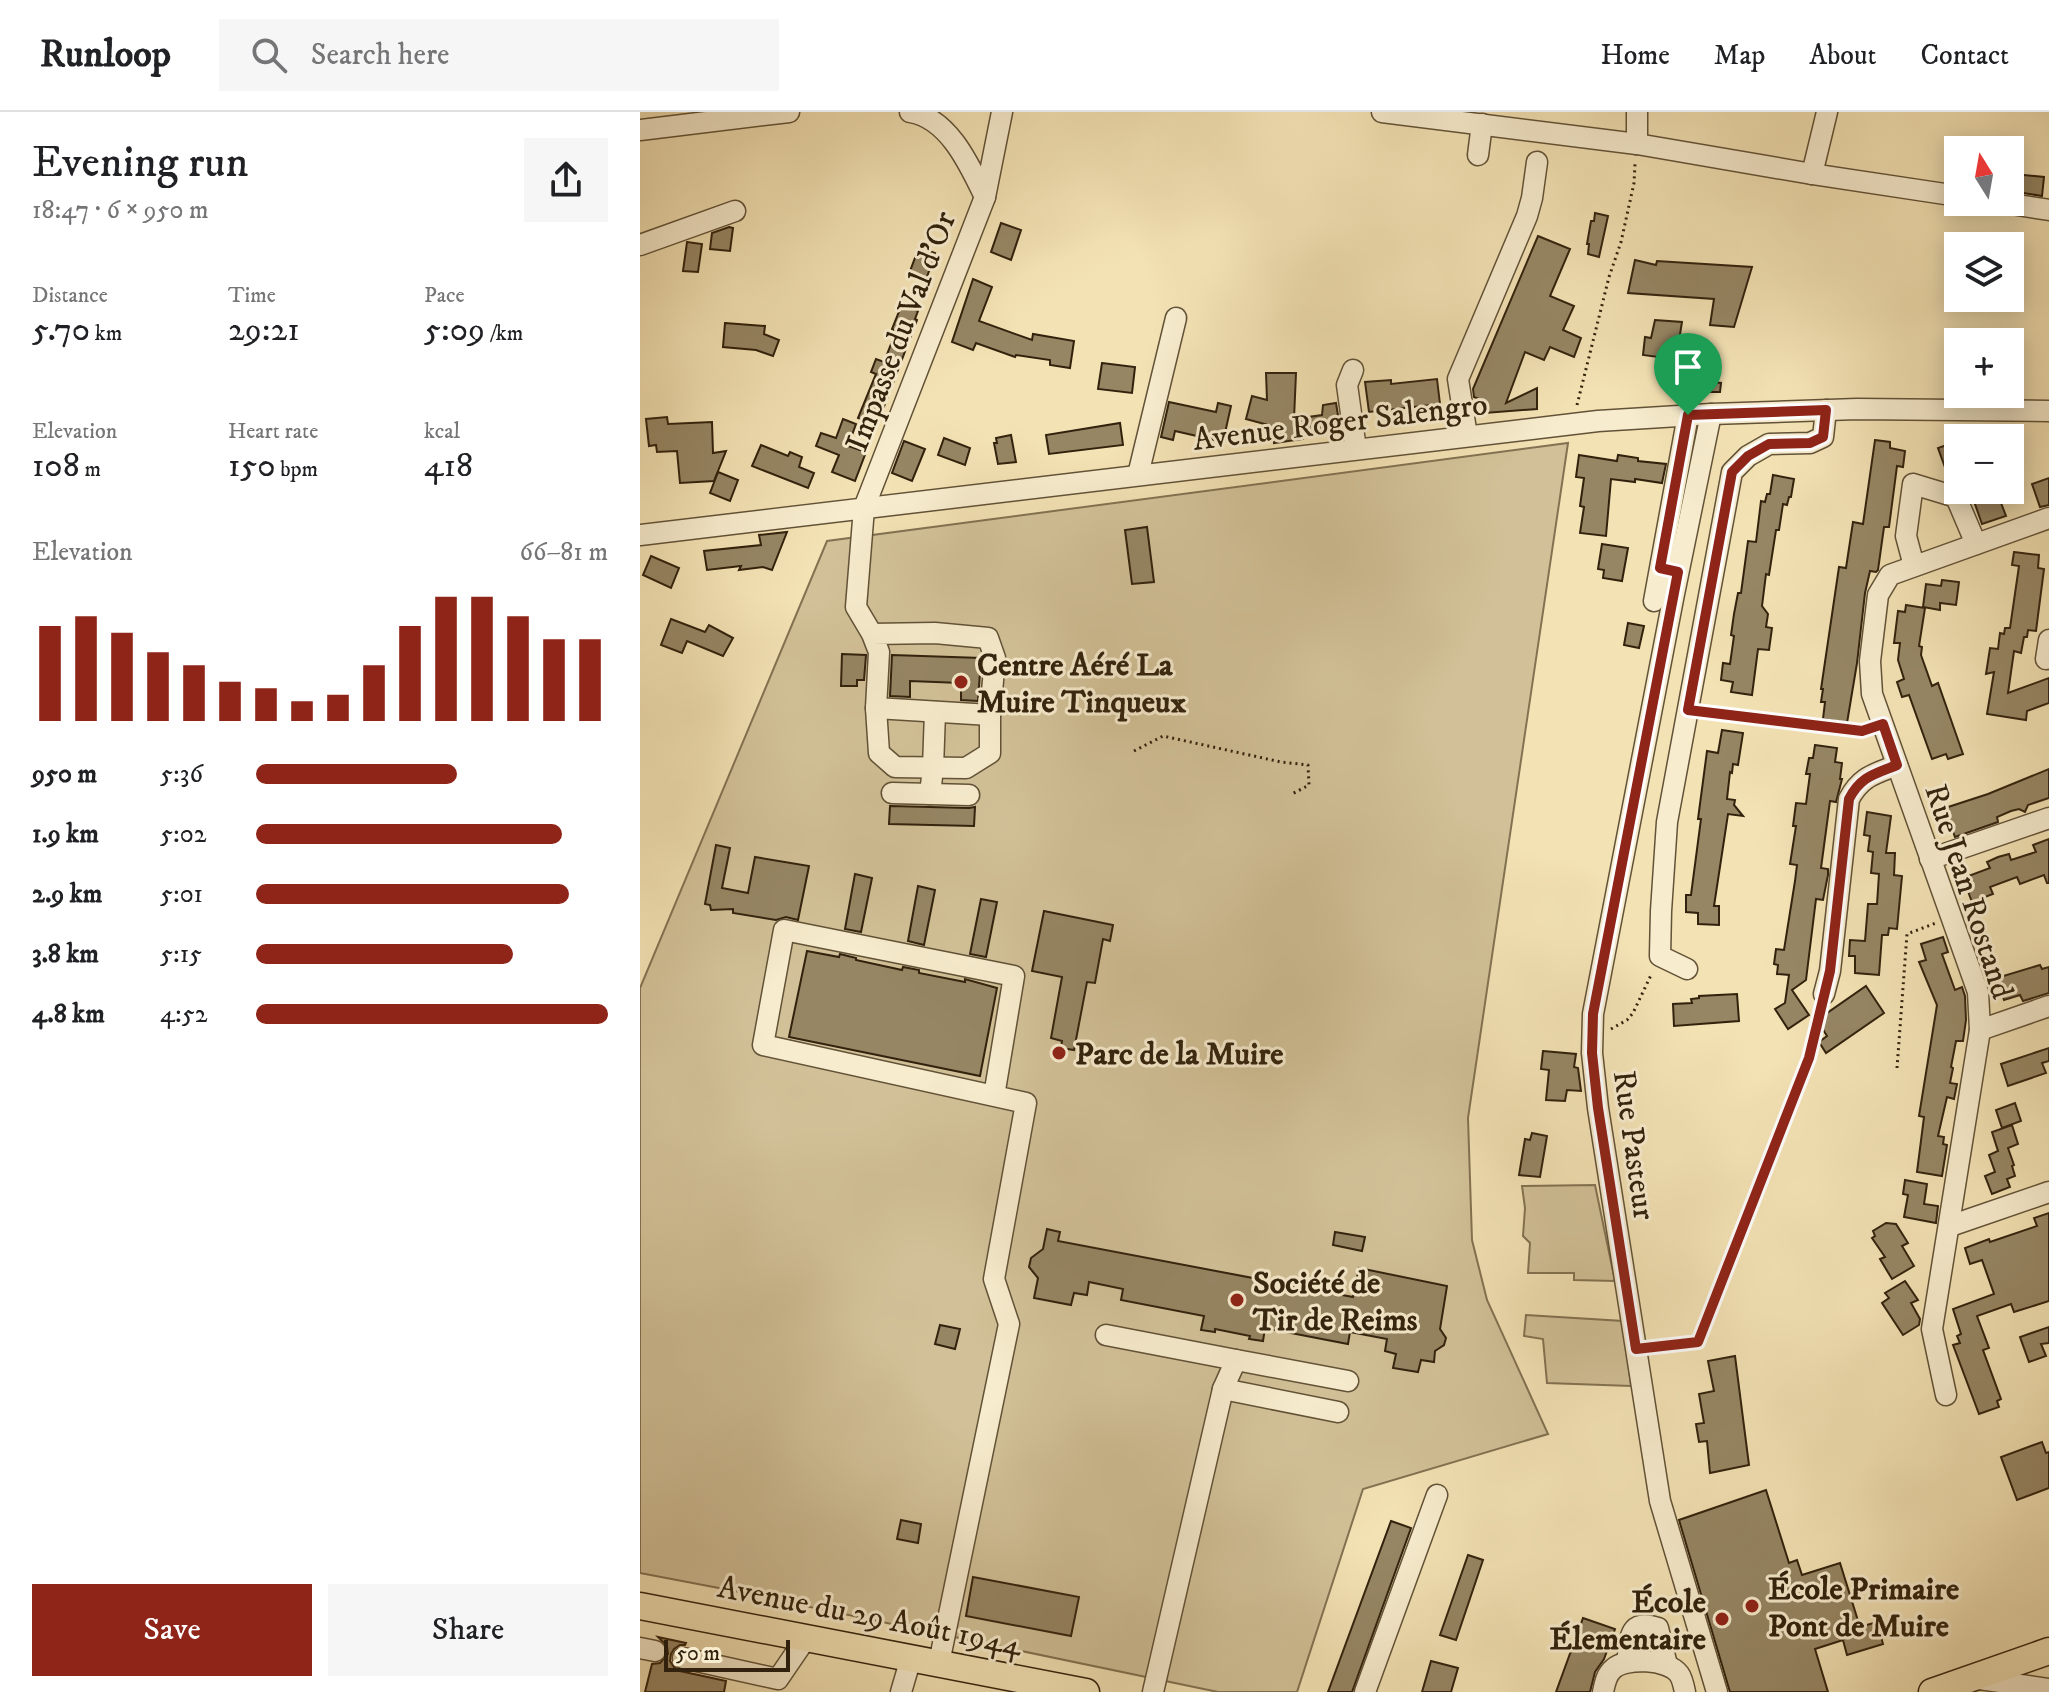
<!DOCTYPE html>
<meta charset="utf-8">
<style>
body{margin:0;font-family:"IM FELL DW Pica",serif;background:#f6f6f6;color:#202124;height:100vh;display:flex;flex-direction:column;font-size:30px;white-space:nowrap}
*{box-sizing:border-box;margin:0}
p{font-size:26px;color:#757577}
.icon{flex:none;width:44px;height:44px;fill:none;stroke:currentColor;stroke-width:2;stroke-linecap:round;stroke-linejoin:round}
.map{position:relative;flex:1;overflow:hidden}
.details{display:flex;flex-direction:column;background:#fff;width:640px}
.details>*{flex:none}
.needle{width:52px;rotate:349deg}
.buttons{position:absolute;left:1304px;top:24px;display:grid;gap:16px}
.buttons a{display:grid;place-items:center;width:80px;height:80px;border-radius:0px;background:#fff;box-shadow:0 4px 20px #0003;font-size:40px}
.scale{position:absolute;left:24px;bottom:20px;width:126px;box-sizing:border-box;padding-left:8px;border:4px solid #32220d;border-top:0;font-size:22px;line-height:28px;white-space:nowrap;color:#32220d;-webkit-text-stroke:6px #f7ecce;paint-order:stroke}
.pin{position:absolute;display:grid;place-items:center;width:68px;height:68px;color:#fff;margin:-82px -34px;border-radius:50% 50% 50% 0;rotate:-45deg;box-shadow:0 0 8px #0007}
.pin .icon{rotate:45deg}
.round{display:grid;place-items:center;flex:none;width:84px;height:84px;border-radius:0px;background:#f6f6f6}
.overview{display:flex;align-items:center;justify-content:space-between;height:136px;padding:0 32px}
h1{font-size:44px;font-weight:600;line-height:60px}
.metrics{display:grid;grid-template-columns:repeat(3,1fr);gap:12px;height:136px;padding:8px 32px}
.metrics div{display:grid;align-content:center}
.metrics b{font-size:34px;font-weight:600}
.metrics small{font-size:22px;font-weight:400}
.metrics p{font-size:22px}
.chart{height:224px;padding:16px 32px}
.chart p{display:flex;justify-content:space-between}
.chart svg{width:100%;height:144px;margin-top:8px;stroke:#8f2418;stroke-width:6}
.primary-button{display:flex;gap:16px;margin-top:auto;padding:16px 32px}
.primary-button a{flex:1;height:92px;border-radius:0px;background:#8f2418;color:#fff;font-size:32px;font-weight:600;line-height:92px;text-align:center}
.primary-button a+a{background:#f6f6f6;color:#202124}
ul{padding:0 32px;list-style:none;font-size:26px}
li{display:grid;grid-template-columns:128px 96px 1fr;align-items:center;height:60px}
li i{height:20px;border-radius:10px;background:#8f2418}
header{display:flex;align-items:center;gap:48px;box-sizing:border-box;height:112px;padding:0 40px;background:#fff;border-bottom:2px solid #e0e0e0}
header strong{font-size:38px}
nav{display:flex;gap:44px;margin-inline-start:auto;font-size:28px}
.search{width:560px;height:72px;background:#f6f6f6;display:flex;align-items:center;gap:20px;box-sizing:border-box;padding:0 28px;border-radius:0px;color:#757577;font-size:30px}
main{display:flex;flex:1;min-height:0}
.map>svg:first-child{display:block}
.green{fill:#d2c198;stroke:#827252;stroke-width:2}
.building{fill:#968664;stroke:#32220d;stroke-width:2}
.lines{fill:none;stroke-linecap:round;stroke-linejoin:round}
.minor-casing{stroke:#625237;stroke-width:23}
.major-casing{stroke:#32220d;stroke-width:29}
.path{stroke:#32220d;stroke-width:3;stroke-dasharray:2 4;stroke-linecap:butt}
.minor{stroke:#f7ecce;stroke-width:20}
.major{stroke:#f3e2b4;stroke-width:26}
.route-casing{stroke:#fff;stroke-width:16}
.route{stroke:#8f2418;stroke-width:10}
.poi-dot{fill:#8f2418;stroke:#f7ecce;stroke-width:3}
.labels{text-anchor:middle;stroke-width:6;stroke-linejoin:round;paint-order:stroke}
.street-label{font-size:32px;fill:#32220d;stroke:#f7ecce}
.poi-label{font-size:32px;font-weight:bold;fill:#32220d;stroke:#f7ecce;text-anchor:start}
</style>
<header>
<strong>Runloop</strong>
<div class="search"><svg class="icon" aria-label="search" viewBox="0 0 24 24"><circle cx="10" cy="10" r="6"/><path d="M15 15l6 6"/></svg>Search here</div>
<nav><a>Home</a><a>Map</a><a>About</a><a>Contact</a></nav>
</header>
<main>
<section class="details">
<div class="overview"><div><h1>Evening run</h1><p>18:47 · 6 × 950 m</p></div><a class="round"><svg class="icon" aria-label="share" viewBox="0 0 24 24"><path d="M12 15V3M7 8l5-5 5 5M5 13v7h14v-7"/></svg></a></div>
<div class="metrics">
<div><p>Distance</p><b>5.70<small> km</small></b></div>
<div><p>Time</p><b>29:21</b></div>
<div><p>Pace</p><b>5:09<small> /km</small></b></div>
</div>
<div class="metrics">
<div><p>Elevation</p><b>108<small> m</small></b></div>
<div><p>Heart rate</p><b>150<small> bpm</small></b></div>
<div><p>kcal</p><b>418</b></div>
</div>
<div class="chart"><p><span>Elevation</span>66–81 m</p>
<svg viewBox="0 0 160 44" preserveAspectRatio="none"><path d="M5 44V15M15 44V12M25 44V17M35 44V23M45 44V27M55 44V32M65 44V34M75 44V38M85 44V36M95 44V27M105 44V15M115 44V6M125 44V6M135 44V12M145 44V19M155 44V19"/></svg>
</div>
<ul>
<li><b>950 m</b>5:36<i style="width:57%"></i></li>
<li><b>1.9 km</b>5:02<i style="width:87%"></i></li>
<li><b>2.9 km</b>5:01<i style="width:89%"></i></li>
<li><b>3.8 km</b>5:15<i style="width:73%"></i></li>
<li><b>4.8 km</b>4:52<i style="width:100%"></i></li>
</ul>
<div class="primary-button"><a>Save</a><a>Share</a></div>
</section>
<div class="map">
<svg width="1409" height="1580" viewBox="0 0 1409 1580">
<rect width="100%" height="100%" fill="#f3e2b4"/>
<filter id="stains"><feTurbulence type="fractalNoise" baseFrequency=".0025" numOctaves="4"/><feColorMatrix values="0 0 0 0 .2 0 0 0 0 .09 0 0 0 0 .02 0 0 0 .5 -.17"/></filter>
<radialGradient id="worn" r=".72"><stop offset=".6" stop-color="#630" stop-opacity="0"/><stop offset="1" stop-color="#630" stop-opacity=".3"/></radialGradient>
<g class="green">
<path d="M928,331L828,1006L832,1128L847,1188L908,1322L723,1377L657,1580H578L84,1477L0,1461V876L187,429Z"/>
<path d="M955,1073L975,1169L934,1168V1161H888L890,1131L883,1124L885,1096L882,1074Z"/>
<path d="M886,1203L983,1209L991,1274L907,1271L903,1227L884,1224Z"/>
</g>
<g class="building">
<path d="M1373,62L1404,65L1402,84L1371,79Z"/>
<path d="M955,101L968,104L959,145L948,142L949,132H947L951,109H954Z"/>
<path d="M361,111L381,118L371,148L351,140Z"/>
<path d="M89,115L93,116L90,139L70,137L72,121Z"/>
<path d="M898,124L930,137L910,184L934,194L923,218L941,226L934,245L910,235L904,248L885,240L866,291L897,276V297L845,301L844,289L834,285L833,277Z"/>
<path d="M47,130L62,132L58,160L43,159Z"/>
<path d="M279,135L295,141L286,168L269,162Z"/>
<path d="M995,148L1016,153L1017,149L1112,155L1094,215L1070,213L1074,187L988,181Z"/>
<path d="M333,167L352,175L339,209L392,228L393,222L434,229L430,256L410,253V248L376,243L375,245L336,231L333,238L312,230Z"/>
<path d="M262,192L278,199L275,207L277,208L237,313L218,306L236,262L231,260L236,247L244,250L256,219L252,217Z"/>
<path d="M1015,208L1042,210L1036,247L1058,249L1055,268L1081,271L1080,280H1031L1034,260L1024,258L1026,246L1003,243L1005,225L1011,226Z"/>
<path d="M85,211L125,214L124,222L139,228L133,244L116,238L83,235Z"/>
<path d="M462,251L495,255L492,281L458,277Z"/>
<path d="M626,261H656L654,307L682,303L683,293L696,291L700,316L662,322L663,327L634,331L632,314L606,307L612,284L627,288Z"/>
<path d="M797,267L800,292L729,300L725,270L751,268V272Z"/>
<path d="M529,290L576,300L578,291L591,294L583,330L535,319L533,328L521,325Z"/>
<path d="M27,305L28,312L72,310L73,341L86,339L74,369L40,371L37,339L17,340L16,333L9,334L6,307Z"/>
<path d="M203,307L216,312L208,334L226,340L215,369L192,360L199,343L176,334L181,321L196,326Z"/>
<path d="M480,311L483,333L409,342L406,323Z"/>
<path d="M371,323L376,350L358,352L354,331H357L356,326Z"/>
<path d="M304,326L330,336L325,353L298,343Z"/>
<path d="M1235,328L1250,330V336L1265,339L1263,355L1257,354L1249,415H1244L1238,458L1236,460L1230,459L1225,481L1217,551L1207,611L1183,607L1185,590H1181L1183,577H1181L1199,455L1206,456L1213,410L1223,412Z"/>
<path d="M264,329L285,337L272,369L252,361Z"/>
<path d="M1318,329V354L1306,358L1298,336Z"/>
<path d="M121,333L148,344L150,340L162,345L159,355L174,361L168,376L112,354Z"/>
<path d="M939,343L977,349L978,343L998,346V349L1026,352L1022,371L995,367V370L971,367L966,424L940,421L944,395L940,394L944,366L936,365Z"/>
<path d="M78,360L98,368L90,389L70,381Z"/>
<path d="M1133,363L1154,367L1151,385H1149L1147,393L1143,392L1139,418H1136L1129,463L1126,462L1122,494L1128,502L1126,515L1132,516L1129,538L1118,537L1112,583L1091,580L1093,570L1081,568L1083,551L1090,552L1094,524L1091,523L1094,502L1098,481H1101L1108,429L1116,430L1121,389L1125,390L1127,382H1130Z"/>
<path d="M1409,366V393L1400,395L1392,372Z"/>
<path d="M1330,378H1356L1366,404L1342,412Z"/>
<path d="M507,415L514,470L492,472L485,418Z"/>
<path d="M147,420L132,458L123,455L99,458L101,454L67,458L64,439L121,433L119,423Z"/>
<path d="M962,432L988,436L982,469L963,466L964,458L958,457Z"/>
<path d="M1374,440L1399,443L1398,456L1404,457L1396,519L1388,518L1387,525H1384L1381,541L1374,539L1368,581L1409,566V591L1387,599L1386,608L1347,602L1354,560L1346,562L1350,536L1358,537L1360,521L1364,522L1365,516H1370L1379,454L1372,453Z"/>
<path d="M11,444L39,456L31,476L3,463Z"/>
<path d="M1302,468L1319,470L1316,493L1300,491V498L1283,495L1286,472L1301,474Z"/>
<path d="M1266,493L1285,496L1279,534L1282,535L1281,543L1292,574L1298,571L1323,642L1308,647L1306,642L1292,647L1269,583L1262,585L1257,570L1264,567L1258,548L1260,531H1254L1258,499L1265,500Z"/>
<path d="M31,507L65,520L69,513L93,526L83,544L47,529L42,541L21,533Z"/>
<path d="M988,511L1004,514L999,536L984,533Z"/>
<path d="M202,542L226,543L224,568H217V574H201Z"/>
<path d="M252,543L341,546L338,589L321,588V571L270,569V585L250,584Z"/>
<path d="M1082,618L1103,621L1098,653L1093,652L1092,661L1090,660L1087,687L1095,688L1094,693L1103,704L1088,702L1074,794H1079V813L1058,812V801L1046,800V783H1051L1061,707H1058L1067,639L1078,641Z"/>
<path d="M1175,633L1197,636L1195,650L1202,651L1200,667H1202L1196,690L1190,689L1181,756L1188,757V763L1183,788L1176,787L1166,868L1152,878L1169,903L1148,917L1135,897L1145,891L1149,863L1137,862L1138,853L1134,852L1136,837L1144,838L1155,769L1157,753L1150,752L1156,714H1153L1156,691L1166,692L1170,662H1166L1169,646H1173Z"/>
<path d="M1409,657V686L1388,693L1385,700L1379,697L1371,699L1357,705L1358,710L1315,725L1310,712L1304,714L1299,698L1348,682Z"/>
<path d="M250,694L329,696L335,695L334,714L249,712Z"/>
<path d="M1227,700L1251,704L1246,741H1255L1254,763L1262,764L1257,817L1249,816L1248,823H1242L1239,863L1215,861V844H1209L1210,828L1225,829L1228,792H1237L1239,762L1231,761L1233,740L1228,739L1230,724L1224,723Z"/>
<path d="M1409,727V771H1407L1404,763L1380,772L1377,765L1350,775L1353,782L1332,790L1323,766L1350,756L1347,750L1358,745L1369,742L1371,748L1396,740L1393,733Z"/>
<path d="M76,733L90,736L82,776L108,781L115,745L169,754L158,808L146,805L136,808L93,801V797L71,798L70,793L65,792Z"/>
<path d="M215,762L232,766L221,820L205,817Z"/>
<path d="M278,774L295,778L284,833L268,829Z"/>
<path d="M341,787L357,790L346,845L330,842Z"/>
<path d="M404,799L473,813L470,829L463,827L455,871L447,870L434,938L421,936L422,929L411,926L422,865L392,859Z"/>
<path d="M1303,825L1308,840L1302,842L1315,878L1322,875L1325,884L1326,908L1323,929H1316L1311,955L1313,956L1310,971L1317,972L1314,987L1307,985L1298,1024L1304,1025L1303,1032L1307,1033L1302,1064L1277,1060L1284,1005L1279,1004L1297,893L1279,850L1286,848L1281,832Z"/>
<path d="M167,839L199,845L200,842L216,846V848L262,858L263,855L279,858V861L325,870V867L357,876L340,964L149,925Z"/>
<path d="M1400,853L1402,857L1409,855V881L1383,889L1380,883L1364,888L1357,866Z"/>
<path d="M1226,874L1244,901L1186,941L1179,930L1187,924L1177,908Z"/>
<path d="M1097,882L1099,909L1034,914L1033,892L1052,891L1051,887L1059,886V884Z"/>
<path d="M1409,936V949L1402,951L1406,961L1368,974L1361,952Z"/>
<path d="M903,939L936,942L934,955L938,956L941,979L927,978L925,989L906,988L909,958L901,957Z"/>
<path d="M1375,991L1381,1009L1362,1016L1356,998Z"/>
<path d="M1372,1013L1378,1032L1368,1036L1374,1053L1372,1054L1375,1064L1367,1067L1370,1075L1352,1082L1345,1064L1355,1060L1349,1043L1358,1039L1352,1020Z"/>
<path d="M892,1021L907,1024L900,1065L879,1063L885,1027L890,1028Z"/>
<path d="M1265,1068L1287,1072L1284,1092L1298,1094L1296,1111L1264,1105L1268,1083L1263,1082Z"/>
<path d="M1409,1101V1189L1374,1200L1371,1192L1337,1204L1349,1236L1343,1238L1361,1287L1357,1289L1359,1295L1339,1302L1313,1233L1320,1231L1317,1224L1321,1222L1313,1197L1354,1182L1342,1148L1330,1152L1325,1136L1349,1127L1350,1130L1397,1114L1394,1106Z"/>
<path d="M1246,1111L1256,1112L1268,1131L1262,1134L1274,1154L1252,1167L1240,1147L1245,1145L1232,1126L1235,1124L1233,1119Z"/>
<path d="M407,1117L420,1120L418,1129L713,1185L719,1156L807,1174L800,1217L806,1226L804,1233L795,1239L794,1250L781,1248L778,1260L753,1256L756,1242L745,1239L747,1227L710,1220L708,1232L625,1216L623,1229L609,1227L610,1224L575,1217V1220L561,1218L564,1204L481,1188L483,1177L449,1170L447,1183L434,1181L431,1193L394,1186L398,1166L389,1155L391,1146L403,1137Z"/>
<path d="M695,1120L725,1125L722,1139L693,1133Z"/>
<path d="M1265,1169L1278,1188L1271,1191L1280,1207L1279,1213L1263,1223L1242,1191L1249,1186L1245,1181Z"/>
<path d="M300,1213L320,1217L315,1237L295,1232Z"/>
<path d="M1409,1215V1231L1401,1232L1406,1244L1389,1250L1380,1225Z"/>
<path d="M1095,1244L1109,1353L1070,1361L1067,1329L1059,1330L1056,1312L1064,1311L1059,1282L1074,1279L1068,1249Z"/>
<path d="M1402,1330L1406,1341L1409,1340V1376L1377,1388L1361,1345Z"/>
<path d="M1126,1378L1149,1451L1157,1448L1162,1463L1200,1451L1220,1515L1237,1510L1243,1532L1207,1543L1203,1528L1175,1537L1188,1580H1090L1039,1408Z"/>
<path d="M261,1408L281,1412L278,1431L257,1427Z"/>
<path d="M751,1409L771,1416L712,1580H688Z"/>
<path d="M828,1443L843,1448L816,1528L800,1523Z"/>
<path d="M333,1465L439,1485L431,1524L326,1504Z"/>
<path d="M943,1506L975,1517L964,1547L955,1560L950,1580H916Z"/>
<path d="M18,1525L46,1531L45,1533H40L34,1537L31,1542L30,1549L34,1555L40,1559L86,1569L84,1580H5L12,1552L20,1551L28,1542L27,1534Z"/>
<path d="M791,1549L818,1556L811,1580H782Z"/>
</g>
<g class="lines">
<defs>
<g id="minor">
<path d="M270,0C309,6 330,54 345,85"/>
<path d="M742,0L997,32L1172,62L1318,84"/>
<path d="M0,18L149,0"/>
<path d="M997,32V0"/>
<path d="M838,43L842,12"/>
<path d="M1172,62L1187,0"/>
<path d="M1359,90L1409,98"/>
<path d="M0,133L95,99"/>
<path d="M713,258L707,273L716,337"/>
<path d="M1071,302L1034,482L953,902L952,941L958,996L1020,1389L1077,1580"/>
<path d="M827,324L818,267L887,104L892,86L897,50"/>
<path d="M498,363L536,206"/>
<path d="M0,423L958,309L1071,302L1217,297L1409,299"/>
<path d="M1274,454L1266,424L1273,372L1316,385L1336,432"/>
<path d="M1014,489L1048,303"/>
<path d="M232,522L295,521L348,526L355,546L350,603L236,596L239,540L232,522L216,495L224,396L345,85L362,0"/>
<path d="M1406,547L1409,528"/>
<path d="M236,596L239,641L255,655L326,656L350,641V603"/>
<path d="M252,681L329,683"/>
<path d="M290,682L293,656L295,600"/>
<path d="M1290,747L1409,706"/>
<path d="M1047,857L1020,844L1021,799L1027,710L1092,360L1108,344L1129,332L1170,331L1183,325L1186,298"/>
<path d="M1184,882L1190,859L1209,687C1221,664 1235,662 1257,653"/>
<path d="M1340,918L1409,894"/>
<path d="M1310,1114L1409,1080"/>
<path d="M466,1223L596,1248"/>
<path d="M583,1277L596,1248L708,1269"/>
<path d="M1306,1283L1292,1217L1340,918L1338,880L1232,582L1230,549L1238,483L1250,463L1409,406"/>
<path d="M0,1536L15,1539"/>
<path d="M43,1546L138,1567L166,1526"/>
<path d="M987,1550C991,1527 987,1506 1018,1516L1027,1553"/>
<path d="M299,1551L369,1212L354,1167L386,991L123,933L144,818L374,864L354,984"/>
<path d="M1332,1566L1409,1577"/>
<path d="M261,1580L271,1546"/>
<path d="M513,1580L583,1277L698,1300"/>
<path d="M725,1580L797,1383"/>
<path d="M963,1580C965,1571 966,1563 973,1557C986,1545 1028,1547 1039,1562C1042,1566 1044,1575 1045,1580"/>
</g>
<g id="major">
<path d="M0,1494L446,1580"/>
<path d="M1292,1580L1409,1539"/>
</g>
</defs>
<use href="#minor" class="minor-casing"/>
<use href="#major" class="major-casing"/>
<g class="path">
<path d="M937,293L969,165L981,130L994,71L995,52"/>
<path d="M1065,600L1224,618"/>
<path d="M494,639L523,624L641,650L668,653L669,673L652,682"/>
<path d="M971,917L987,908L993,901L1012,861"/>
<path d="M1257,956L1267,822L1296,811"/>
<path d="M1013,1235L1058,1230L1169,946L1180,901"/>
</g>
<use href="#minor" class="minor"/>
<use href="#major" class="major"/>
</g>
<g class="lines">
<defs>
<path id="route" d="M1186,298L1183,325L1170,331L1129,332L1108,344L1092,360L1048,598L1222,619L1243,612L1257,653C1235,662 1221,664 1209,687L1190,859L1169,946L1058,1230L996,1237L958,996L952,941L953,902L1038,460L1020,456L1048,303Z"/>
</defs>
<use href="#route" class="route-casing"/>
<use href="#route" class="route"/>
</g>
<g class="poi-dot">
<circle cx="321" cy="570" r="8"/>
<circle cx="419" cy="941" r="8"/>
<circle cx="597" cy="1188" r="8"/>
<circle cx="1112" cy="1494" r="8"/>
<circle cx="1082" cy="1507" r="8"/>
</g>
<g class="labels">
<g class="street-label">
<text transform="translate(260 219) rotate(-69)" y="11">Impasse du Val d'Or</text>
<text transform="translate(700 309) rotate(-7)" y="11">Avenue Roger Salengro</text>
<text transform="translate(1330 779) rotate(72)" y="11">Rue Jean Rostand</text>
<text transform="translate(995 1033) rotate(82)" y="11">Rue Pasteur</text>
<text transform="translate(230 1503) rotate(11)" y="11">Avenue du 29 Août 1944</text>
</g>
<g class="poi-label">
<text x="337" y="563">Centre Aéré La<tspan x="337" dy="37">Muire Tinqueux</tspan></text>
<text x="435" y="952">Parc de la Muire</text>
<text x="613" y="1181">Société de<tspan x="613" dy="37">Tir de Reims</tspan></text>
<text x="1128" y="1487">École Primaire<tspan x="1128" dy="37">Pont de Muire</tspan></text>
<text x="1066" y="1500" text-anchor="end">École<tspan x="1066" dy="37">Élementaire</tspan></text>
</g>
</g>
<rect width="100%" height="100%" filter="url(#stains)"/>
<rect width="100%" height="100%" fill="url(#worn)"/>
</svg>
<div class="buttons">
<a><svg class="needle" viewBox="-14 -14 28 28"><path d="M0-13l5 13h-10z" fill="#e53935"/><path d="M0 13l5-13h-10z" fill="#757577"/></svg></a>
<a><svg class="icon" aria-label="layers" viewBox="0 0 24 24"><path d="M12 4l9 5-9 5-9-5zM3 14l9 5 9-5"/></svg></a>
<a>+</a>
<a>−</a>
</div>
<div class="scale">50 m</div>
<div class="pin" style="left:1048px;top:303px;background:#1e9e55"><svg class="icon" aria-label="arrive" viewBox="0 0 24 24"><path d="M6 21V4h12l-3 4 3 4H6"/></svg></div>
</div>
</main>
